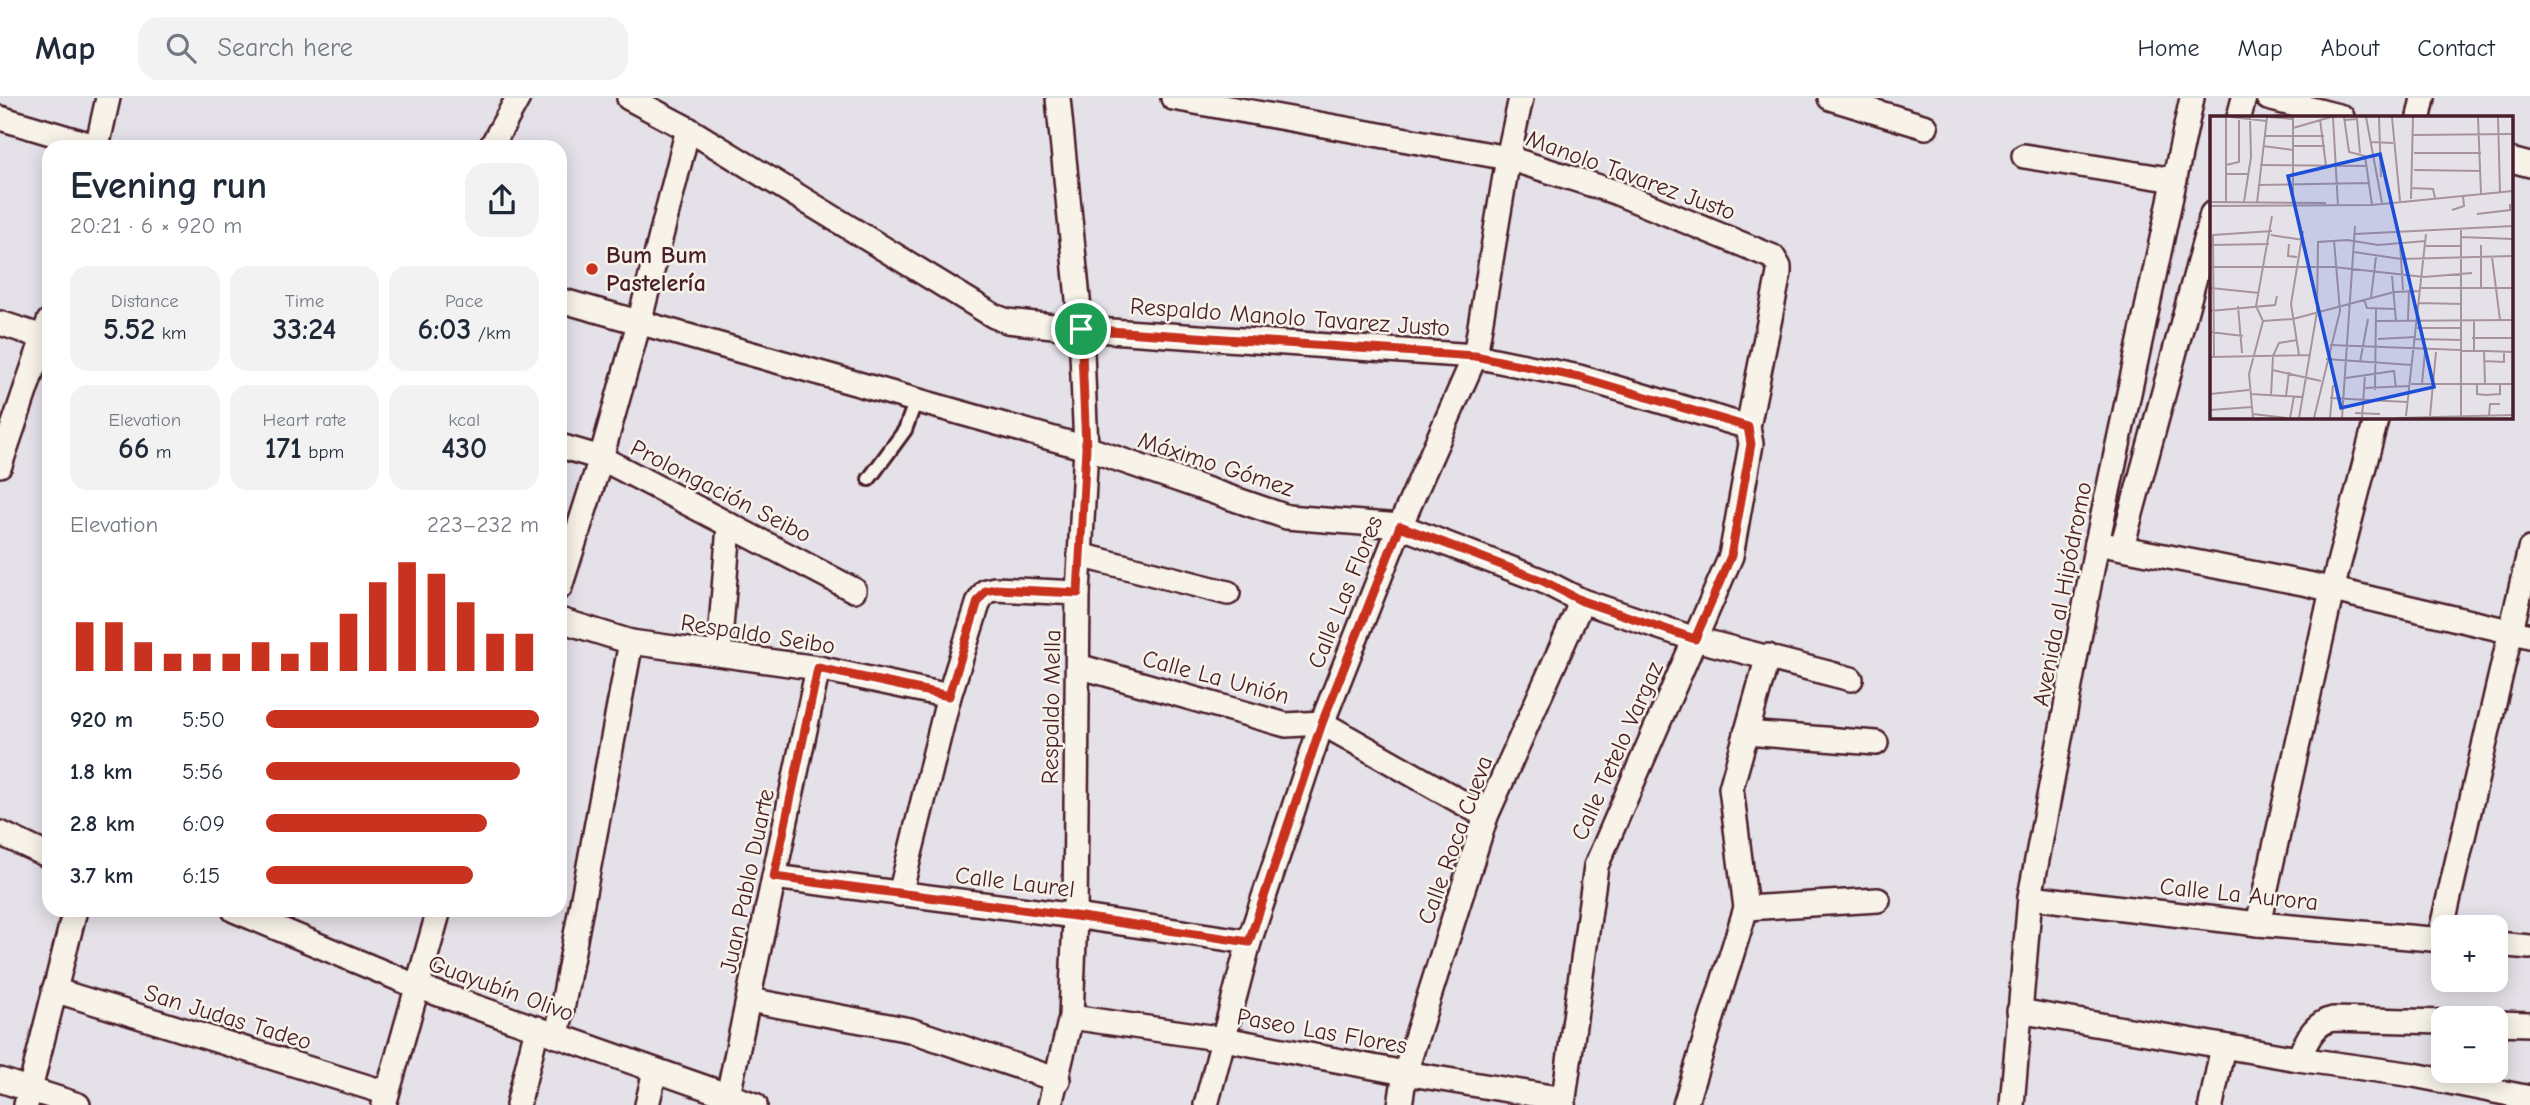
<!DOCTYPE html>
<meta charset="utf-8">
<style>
body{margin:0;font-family:"Comic Neue",sans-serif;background:#f2f2f3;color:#1f2937;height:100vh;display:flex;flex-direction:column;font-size:26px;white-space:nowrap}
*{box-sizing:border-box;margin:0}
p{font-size:23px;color:#747a83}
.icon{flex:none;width:38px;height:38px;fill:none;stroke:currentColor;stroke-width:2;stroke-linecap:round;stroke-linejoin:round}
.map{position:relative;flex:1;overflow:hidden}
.side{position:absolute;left:42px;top:42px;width:525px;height:777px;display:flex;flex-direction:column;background:#fff;border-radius:21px;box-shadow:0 4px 18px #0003}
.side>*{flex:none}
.tools{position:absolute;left:2431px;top:817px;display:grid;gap:14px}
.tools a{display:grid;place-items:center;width:77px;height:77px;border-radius:14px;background:#fff;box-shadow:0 4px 18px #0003;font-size:35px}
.pin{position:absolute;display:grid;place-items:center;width:60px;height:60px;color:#fff;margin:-30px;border:4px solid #fff;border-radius:50%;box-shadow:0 2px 7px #0007}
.round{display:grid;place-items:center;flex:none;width:74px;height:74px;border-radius:21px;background:#f2f2f3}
.summary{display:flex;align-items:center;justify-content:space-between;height:119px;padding:0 28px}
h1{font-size:38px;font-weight:800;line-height:52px}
.figures{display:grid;grid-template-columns:repeat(3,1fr);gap:10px;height:119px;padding:7px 28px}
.figures div{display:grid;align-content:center;border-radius:18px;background:#f2f2f3;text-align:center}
.figures b{font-size:30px;font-weight:800}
.figures small{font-size:19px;font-weight:400}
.figures p{font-size:19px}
.chart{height:196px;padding:14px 28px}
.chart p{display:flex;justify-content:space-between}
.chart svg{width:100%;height:126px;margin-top:7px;stroke:#c8321e;stroke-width:6}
ul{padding:0 28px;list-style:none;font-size:23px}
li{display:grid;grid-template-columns:112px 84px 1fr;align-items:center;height:52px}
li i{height:18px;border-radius:9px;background:#c8321e}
header{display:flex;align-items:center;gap:42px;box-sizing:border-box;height:98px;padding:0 35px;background:#fff;border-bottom:2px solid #e0e1e3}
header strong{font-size:33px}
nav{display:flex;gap:38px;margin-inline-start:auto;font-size:24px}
.search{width:490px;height:63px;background:#f2f2f3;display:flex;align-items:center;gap:18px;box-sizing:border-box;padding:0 24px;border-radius:21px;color:#747a83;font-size:26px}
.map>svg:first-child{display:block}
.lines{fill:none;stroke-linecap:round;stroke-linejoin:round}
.service-casing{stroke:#4a1f2b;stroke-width:18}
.minor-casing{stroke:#4a1f2b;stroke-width:28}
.service{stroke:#f7f3e8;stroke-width:12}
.minor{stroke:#f7f3e8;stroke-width:23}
.route-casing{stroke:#fff;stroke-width:14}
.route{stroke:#c8321e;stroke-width:9}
.poi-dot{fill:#c8321e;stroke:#f7f3e8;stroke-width:2.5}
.labels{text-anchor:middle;stroke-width:5;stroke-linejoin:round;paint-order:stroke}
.street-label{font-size:24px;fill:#4a1f2b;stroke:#f7f3e8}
.poi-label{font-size:24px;font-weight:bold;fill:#4a1f2b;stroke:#f7f3e8;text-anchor:start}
.inset-road{fill:none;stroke:#a7939c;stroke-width:2}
.view{fill:#1d4ed8;fill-opacity:0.15;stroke:#1d4ed8;stroke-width:3.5}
.inset-edge{fill:none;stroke:#4a1f2b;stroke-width:3.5}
</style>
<header>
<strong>Map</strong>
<div class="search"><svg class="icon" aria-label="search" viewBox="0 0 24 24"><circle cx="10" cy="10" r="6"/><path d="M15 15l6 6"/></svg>Search here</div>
<nav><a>Home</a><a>Map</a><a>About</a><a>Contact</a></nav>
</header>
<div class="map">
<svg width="2530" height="1007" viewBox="0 0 2530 1007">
<rect width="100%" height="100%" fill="#e5e1e8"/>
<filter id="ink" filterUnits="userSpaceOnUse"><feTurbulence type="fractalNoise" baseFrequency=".0143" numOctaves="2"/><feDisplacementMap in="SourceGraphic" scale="14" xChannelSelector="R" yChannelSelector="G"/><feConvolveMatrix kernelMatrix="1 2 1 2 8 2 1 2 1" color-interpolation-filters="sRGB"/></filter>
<g filter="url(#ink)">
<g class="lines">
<defs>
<path id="service" d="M869,381L905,332L916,302"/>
<g id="minor">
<path d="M629,0L688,31L994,218L1007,223L1081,231L1475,258L1579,279L1748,329"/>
<path d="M1173,0L1508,60L1615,94L1773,159L1779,169V175L1748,329L1751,346L1731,458L1596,768L1563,1007"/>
<path d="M1830,0L1926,29"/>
<path d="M2268,0L2342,19"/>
<path d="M2239,19L2244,0"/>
<path d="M2419,19L2423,0"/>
<path d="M0,20L98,49"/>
<path d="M97,49L108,0"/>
<path d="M491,49L518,0"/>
<path d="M2024,58L2175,82"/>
<path d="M2511,62L2530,67"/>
<path d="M560,202L1086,350L1287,419L1400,428L1543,483L1582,503L1695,541L1851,581"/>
<path d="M0,225L49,241"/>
<path d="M560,348L601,360L854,492"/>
<path d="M0,367L49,223"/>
<path d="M2097,445L2308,486L2530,538"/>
<path d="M2122,449L2212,116"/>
<path d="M1080,457L1228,495"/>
<path d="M560,489L601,360L639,225L688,31"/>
<path d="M560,522L631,544L818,570L949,598"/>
<path d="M719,555L729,428"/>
<path d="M1078,568L1286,627L1322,625L1486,718"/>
<path d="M1746,635L1876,645"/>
<path d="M0,735L49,758"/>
<path d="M774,779L1075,818L1249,844"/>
<path d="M900,796L949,598L979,503L986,493L995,491L1078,495"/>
<path d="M2030,799L2258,826L2443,842"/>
<path d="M1746,810L1878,802"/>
<path d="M234,812L416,888L755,1007"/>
<path d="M2258,826L2332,492L2377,318"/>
<path d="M2439,842L2530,451"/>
<path d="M2496,846L2530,849"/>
<path d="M54,892L387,995"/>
<path d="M749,902L910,932L1058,982"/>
<path d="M2019,913L2298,961C2307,943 2313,925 2333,921L2443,924"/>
<path d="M1071,919L1224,941L1405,975L1563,1001"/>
<path d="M2496,925L2530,926"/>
<path d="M557,938L631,544"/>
<path d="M2298,961L2414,977L2530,1000"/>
<path d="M0,982L78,1007"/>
<path d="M26,1007L75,812"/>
<path d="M384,1007L439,812"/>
<path d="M518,1007L537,930"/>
<path d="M647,1007L655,973"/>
<path d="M726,1007L818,570"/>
<path d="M1050,1007L1071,919L1075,818L1078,495L1086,350L1081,231L1058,0"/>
<path d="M1206,1007L1249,844L1322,625L1400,428L1475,258L1508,60L1521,0"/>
<path d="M1400,1007L1405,975L1486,718L1582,503"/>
<path d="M1685,1007L1746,810L1731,690L1768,558"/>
<path d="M2012,1007L2030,799L2097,445L2192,0"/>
<path d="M2211,1007L2223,948"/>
</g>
</defs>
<use href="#service" class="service-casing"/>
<use href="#minor" class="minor-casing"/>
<use href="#service" class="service"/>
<use href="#minor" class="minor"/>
</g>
</g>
<g class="lines" filter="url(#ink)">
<defs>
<path id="route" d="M1081,231L1475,258L1579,279L1748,329L1751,346L1731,458L1695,541L1582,503L1543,483L1400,428L1322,625L1249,844L1075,818L774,779L818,570L949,598L978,503L986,493L995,491L1078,495L1086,350Z"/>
</defs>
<use href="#route" class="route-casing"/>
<use href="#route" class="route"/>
</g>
<circle class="poi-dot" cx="592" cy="171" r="7"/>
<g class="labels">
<g class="street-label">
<text transform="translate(1631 77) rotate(20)" y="8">Manolo Tavarez Justo</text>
<text transform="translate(1290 219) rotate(4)" y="8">Respaldo Manolo Tavarez Justo</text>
<text transform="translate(1216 366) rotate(18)" y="8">Máximo Gómez</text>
<text transform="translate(721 393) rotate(27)" y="8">Prolongación Seibo</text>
<text transform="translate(1345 494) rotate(-68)" y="8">Calle Las Flores</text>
<text transform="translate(2062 496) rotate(-79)" y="8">Avenida al Hipódromo</text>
<text transform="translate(758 536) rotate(9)" y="8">Respaldo Seibo</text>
<text transform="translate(1216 579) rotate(15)" y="8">Calle La Unión</text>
<text transform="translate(1051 609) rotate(-89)" y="8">Respaldo Mella</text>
<text transform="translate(1617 653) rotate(-66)" y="8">Calle Tetelo Vargaz</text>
<text transform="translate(1455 742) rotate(-70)" y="8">Calle Roca Cueva</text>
<text transform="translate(747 783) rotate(-78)" y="8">Juan Pablo Duarte</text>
<text transform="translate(1015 784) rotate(7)" y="8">Calle Laurel</text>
<text transform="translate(2239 796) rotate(6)" y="8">Calle La Aurora</text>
<text transform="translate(501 890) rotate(20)" y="8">Guayubín Olivo</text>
<text transform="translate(228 919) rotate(17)" y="8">San Judas Tadeo</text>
<text transform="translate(1322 933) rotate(10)" y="8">Paseo Las Flores</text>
</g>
<g class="poi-label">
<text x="606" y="165">Bum Bum<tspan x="606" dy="28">Pastelería</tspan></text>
</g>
</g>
<g transform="translate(2210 18)">
<rect width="303" height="303" fill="#e5e1e8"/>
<path class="inset-road" d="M21,1L57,5M59,1L83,3M123,1L128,90M134,1L139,36L155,40L162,89M156,1L172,87M169,1L171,61M182,1L190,85M268,1L271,78M288,1L290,77M110,3L116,50M135,4L147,3L150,37M83,12L121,1M203,19L303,18M55,20H114M160,26L183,27M53,30L83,34M83,30H115M204,37H271M16,49L29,46V4M50,49L157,50M204,54L271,55M16,58H38M48,69L159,67M202,72L223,73L225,82M201,83L203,1M0,86L116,87M16,86V1M34,86L41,41L40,1M83,86V1M47,87L57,1M0,90L162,89L303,75M242,94L254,90L253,80M267,98L300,94V88M145,118L303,110M61,119L93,124M251,121L303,123M190,127L193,174M79,128L78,140L87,141M0,129L59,128M271,129V172M216,130H250M144,136L191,143L303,140M282,141L290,204M0,151H124L214,161L262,157M182,160L186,205M1,172L49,177M211,172H303M161,181L166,141M154,183L157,192L185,193M209,187L252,188M28,190L32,237M0,195L65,189L67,180M198,204L199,174M53,205L83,203L184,176L210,175M166,205L303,204M207,212H252M0,216L33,220M262,222H303M168,223L206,221M205,223L252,224M120,229L303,236M264,235V205M274,235L275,268M89,239L81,188L93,115M4,240L3,119L62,115M0,241L100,239M116,243L202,249M274,245L294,246V236M150,246L158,203M62,254L111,265M136,262L184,255L186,272M201,268H303M212,268L215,236M267,269V278L276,279L290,278V268M154,272L200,270M165,274L166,193M0,278L39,274M40,278L93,281M61,280L63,240L69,227L87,224M76,280L79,256M120,282L197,286M0,294L42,291M145,297L170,298M43,298L77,302M196,300L216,118M220,300L226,236M279,300L280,288H290M43,302L39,258L53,205L46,190L62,100M80,302L84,280M89,302L107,196L108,126L137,124L168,129L216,125M104,302L130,195L124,125M120,302L123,269M132,302L145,110M152,302L155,259M187,302L303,299M251,302V112"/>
<path class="view" d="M170,38L224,271L131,292L78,60Z"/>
<rect width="303" height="303" class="inset-edge"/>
</g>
</svg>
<div class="tools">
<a>+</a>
<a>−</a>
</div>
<div class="pin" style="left:1081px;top:231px;background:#1e9e55"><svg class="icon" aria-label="arrive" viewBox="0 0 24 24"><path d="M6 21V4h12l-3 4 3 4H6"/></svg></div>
<section class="side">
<div class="summary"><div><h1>Evening run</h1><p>20:21 · 6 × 920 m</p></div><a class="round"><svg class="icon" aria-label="share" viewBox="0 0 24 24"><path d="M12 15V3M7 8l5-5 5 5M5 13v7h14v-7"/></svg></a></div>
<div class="figures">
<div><p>Distance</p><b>5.52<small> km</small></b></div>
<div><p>Time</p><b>33:24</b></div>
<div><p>Pace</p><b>6:03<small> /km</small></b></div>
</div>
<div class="figures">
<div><p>Elevation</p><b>66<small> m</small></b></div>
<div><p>Heart rate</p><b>171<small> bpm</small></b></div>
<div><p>kcal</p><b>430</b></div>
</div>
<div class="chart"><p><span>Elevation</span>223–232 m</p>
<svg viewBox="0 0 160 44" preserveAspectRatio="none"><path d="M5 44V27M15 44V27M25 44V34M35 44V38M45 44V38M55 44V38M65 44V34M75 44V38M85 44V34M95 44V24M105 44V13M115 44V6M125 44V10M135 44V20M145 44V31M155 44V31"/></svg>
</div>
<ul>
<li><b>920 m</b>5:50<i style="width:100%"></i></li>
<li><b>1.8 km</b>5:56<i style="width:93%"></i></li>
<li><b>2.8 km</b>6:09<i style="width:81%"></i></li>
<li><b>3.7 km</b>6:15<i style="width:76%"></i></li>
</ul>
</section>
</div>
